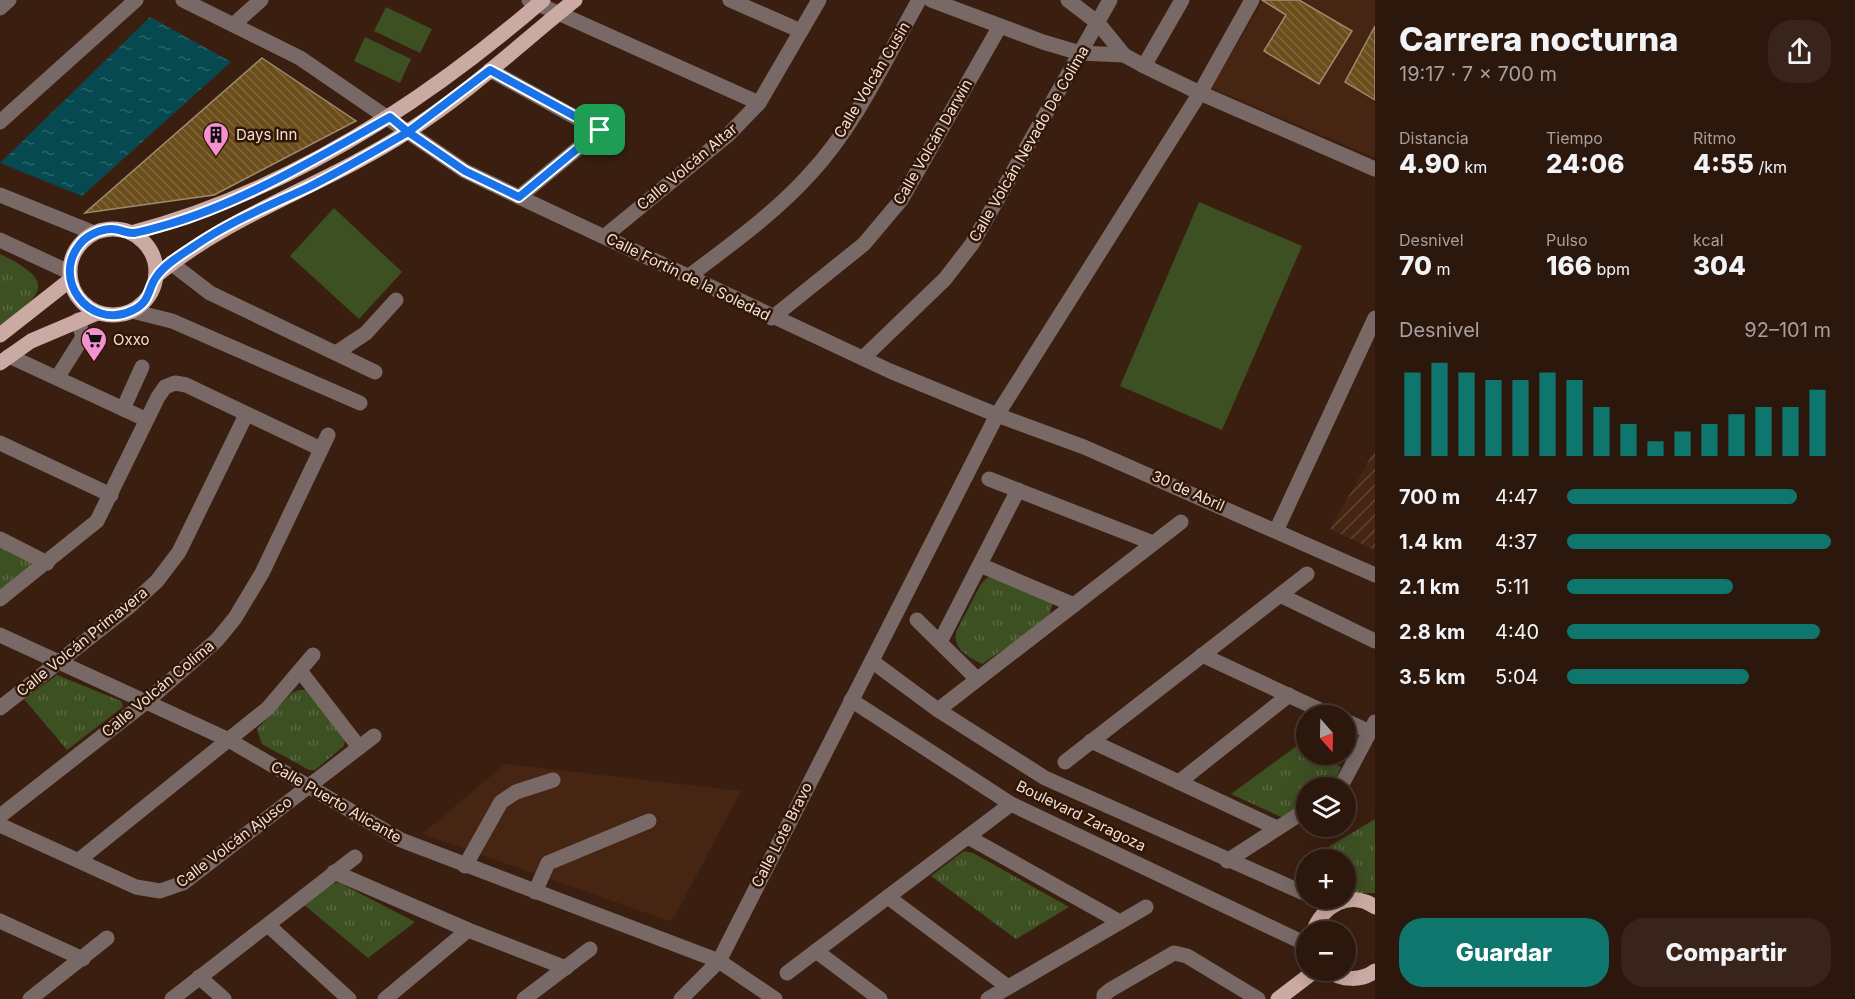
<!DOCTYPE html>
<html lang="es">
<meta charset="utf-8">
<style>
body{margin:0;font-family:Inter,sans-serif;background:#38241b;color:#f1f3f6;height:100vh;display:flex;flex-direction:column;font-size:22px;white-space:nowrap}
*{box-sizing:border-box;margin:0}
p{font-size:20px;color:#a69f9d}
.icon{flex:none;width:33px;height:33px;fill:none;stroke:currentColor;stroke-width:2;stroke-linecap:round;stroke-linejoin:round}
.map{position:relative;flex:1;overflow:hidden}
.panel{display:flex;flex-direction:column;background:#2c170d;width:480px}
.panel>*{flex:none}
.needle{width:39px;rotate:160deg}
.tools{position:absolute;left:1296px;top:705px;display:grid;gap:12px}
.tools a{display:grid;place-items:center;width:60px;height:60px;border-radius:50%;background:#2c170d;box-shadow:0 3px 15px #0003,0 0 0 2px #48362e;font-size:30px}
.pin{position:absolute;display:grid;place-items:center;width:51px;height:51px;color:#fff;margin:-26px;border-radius:12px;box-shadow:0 3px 9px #0006}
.round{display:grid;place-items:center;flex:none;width:63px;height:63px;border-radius:24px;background:#38241b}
.summary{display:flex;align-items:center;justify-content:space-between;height:102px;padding:0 24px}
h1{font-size:33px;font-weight:800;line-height:45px}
.figures{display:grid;grid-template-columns:repeat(3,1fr);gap:9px;height:102px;padding:6px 24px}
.figures div{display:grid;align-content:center}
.figures b{font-size:26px;font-weight:800}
.figures small{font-size:16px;font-weight:400}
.figures p{font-size:16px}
.chart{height:168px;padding:12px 24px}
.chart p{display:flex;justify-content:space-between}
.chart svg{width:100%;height:108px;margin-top:6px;stroke:#0f766e;stroke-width:6}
.cta{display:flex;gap:12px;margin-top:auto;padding:12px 24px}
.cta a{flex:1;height:69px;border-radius:24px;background:#0f766e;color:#fff;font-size:24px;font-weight:800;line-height:69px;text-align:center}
.cta a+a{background:#38241b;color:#f1f3f6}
ul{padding:0 24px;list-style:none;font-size:20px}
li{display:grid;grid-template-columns:96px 72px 1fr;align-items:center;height:45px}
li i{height:15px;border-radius:8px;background:#0f766e}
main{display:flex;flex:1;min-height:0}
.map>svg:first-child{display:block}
.built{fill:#462513}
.industrial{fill:url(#industrial-furrows)}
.park{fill:url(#park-tufts)}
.pitch{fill:#3d5022}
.water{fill:url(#water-ripples)}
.building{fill:url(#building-back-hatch);stroke:#9e8b6e;stroke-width:1.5}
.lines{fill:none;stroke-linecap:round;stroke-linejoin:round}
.minor{stroke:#796966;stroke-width:15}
.major{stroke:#ccaaa4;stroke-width:15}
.route-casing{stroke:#fff;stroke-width:12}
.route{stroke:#1a73e8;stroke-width:8}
.labels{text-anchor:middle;stroke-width:5;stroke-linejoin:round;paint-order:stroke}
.street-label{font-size:15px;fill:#f3e1d7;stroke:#2f1607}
.poi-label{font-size:15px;fill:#f3e1d7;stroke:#2f1607;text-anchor:start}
</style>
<main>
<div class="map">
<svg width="1375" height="999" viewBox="0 0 1375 999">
<defs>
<pattern id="industrial-furrows" width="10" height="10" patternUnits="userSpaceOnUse" patternTransform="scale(1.5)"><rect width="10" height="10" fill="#462513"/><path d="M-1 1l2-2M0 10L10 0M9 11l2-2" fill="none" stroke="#614435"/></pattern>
<pattern id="park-tufts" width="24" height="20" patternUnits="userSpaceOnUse" patternTransform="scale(1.5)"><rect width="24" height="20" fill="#3d5022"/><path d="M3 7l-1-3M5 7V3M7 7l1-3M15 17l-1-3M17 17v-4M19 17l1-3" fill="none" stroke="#5a6941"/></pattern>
<pattern id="water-ripples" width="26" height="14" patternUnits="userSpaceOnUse" patternTransform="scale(1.5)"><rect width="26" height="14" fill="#064950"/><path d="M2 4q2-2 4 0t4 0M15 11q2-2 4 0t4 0" fill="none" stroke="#2b6368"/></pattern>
<pattern id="building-back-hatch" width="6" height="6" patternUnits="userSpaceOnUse" patternTransform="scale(1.5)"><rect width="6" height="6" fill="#6b4e1c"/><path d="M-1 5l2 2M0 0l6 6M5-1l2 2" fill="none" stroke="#81673c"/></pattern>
</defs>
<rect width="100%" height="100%" fill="#3a1f11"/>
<g class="built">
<path d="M1263,0H1375V158L1211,88Z"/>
<path d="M505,764L741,791L676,914L669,921L422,834Z"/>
</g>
<path class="industrial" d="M1375,450V550L1330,529Z"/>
<g class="park">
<path d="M0,254C60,283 41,294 0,328Z"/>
<path d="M0,545L33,563L0,591Z"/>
<path d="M988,577L1045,597L1052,604L1049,618L982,664C968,657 953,649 956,632L981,584Z"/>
<path d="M57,675L121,701L123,707L67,750L24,699Z"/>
<path d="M299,690H307L345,739L344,746L315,770H309L262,744L257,729L292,693Z"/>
<path d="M1298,745L1306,750V754L1316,755L1341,767C1332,790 1330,787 1306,788V802L1281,817L1231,794Z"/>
<path d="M1375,819V893H1346V860H1307Z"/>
<path d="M964,851L973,853L1069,907L1016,939L931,876Z"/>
<path d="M334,883H340L415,922L368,958L303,904Z"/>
</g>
<g class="pitch">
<path d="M386,7L432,29L420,53L374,31Z"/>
<path d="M365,37L411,59L400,83L354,61Z"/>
<path d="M1199,202L1302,246L1222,430L1120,386Z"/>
<path d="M334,208L402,272L359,319L290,256Z"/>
</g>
<path class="water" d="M150,17L231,62L82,196L0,163Z"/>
<g class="building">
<path d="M1262,0H1299L1352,31L1319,84L1264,51L1286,15Z"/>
<path d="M1375,26V100L1345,82Z"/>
<path d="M262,58L356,121L214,195L85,213Z"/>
</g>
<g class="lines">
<g class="minor">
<path d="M183,0L300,58L465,171L519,197L890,371L997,415L1084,447L1375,575"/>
<path d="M529,0L759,103"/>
<path d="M730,0L801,31"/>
<path d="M931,0L1043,42L1080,53L1124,55"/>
<path d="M1068,0L1098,23L1124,55L1144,66L1200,93L1375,169"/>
<path d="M0,8L9,0"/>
<path d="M234,24L261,0"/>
<path d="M1144,66L1182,0"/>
<path d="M490,70L600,131"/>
<path d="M0,122L136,0"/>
<path d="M0,195L94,233"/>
<path d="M519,197L616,117"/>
<path d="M605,236L728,135L759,103L819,0"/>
<path d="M0,240L69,272"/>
<path d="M171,263L210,293L375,372"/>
<path d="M688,277C730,245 775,213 810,174C856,125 886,58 919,0"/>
<path d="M132,311L172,321L360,403"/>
<path d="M772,318L864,244L901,200L1000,26"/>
<path d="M336,353L366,333L396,300"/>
<path d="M9,356L145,419"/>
<path d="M863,358L945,279L972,244L1110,0"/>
<path d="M57,378L83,337L78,320"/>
<path d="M123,409L142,367"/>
<path d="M0,443L111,495"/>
<path d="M989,479L1153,543"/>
<path d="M1276,531L1375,318"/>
<path d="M0,539L47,563"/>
<path d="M980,565L1074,605"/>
<path d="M1280,595L1375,641"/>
<path d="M0,599L97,521L158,397L165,387L175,383L186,385L321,449"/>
<path d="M917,620L977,679"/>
<path d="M0,635L227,739L401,840L719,961L775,999"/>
<path d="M940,642L1018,490"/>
<path d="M1202,655L1333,716"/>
<path d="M873,662L938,710L1045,778L1306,894"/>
<path d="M301,672L359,747"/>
<path d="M851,700L1011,804L1306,944"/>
<path d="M0,708L131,605L157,581L179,552L246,415"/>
<path d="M938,710L1181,522"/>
<path d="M1346,721L1370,732"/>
<path d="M1091,741L1277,828"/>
<path d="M1065,762L1307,574"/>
<path d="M1179,782L1289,695"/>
<path d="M1340,788L1375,722"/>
<path d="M0,816L146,702L217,640L235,618L262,573L328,435"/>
<path d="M0,825L136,887L160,891L183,883L374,736"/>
<path d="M968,837L1120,922"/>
<path d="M79,860L268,708L313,655"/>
<path d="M1227,861L1306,810"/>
<path d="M465,866L501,802L516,792L553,780"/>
<path d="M334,872L468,930L566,968"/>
<path d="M535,892L548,863L649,821"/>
<path d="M888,897L1008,987"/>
<path d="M0,921L83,959"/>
<path d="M269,926L349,999"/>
<path d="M816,951L880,999"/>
<path d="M787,973L1011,804"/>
<path d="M199,977L224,999"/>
<path d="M30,999L107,938"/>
<path d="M172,999L355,857"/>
<path d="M385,999L468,930"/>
<path d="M524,999L590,949"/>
<path d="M681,999L719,961L997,415L1200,93L1252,0"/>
<path d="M988,999L1146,907"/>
<path d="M1104,999V995L1110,990L1174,953L1187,956L1258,999"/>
</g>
<g class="major">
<circle cx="113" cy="272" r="43"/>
<path d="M131,233C285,193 424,103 543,0"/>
<path d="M156,276C230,214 326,185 407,132C467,94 520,44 575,0"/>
<path d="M0,335L70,280"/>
<path d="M0,363L31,341L97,313"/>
<path d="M1313,932C1322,906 1350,889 1375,907"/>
<path d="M1328,970C1341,981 1362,981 1375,971"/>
<path d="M1278,999L1316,970"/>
</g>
</g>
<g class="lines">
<defs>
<path id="route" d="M600,130L490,70L408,132L390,117C322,155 244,202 169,224C158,227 146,231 134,233C127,234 120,229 112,229C101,229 87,235 80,244C51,279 89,330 131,311C152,302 147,288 157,276C165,264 184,253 196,245C231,221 271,205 309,187C343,170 375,151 408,132L465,171L519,197L600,130"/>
</defs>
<use href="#route" class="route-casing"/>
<use href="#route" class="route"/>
</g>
<defs>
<symbol id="building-pin" viewBox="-11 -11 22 30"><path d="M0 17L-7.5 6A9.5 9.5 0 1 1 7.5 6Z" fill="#f590d1" stroke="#2f1607"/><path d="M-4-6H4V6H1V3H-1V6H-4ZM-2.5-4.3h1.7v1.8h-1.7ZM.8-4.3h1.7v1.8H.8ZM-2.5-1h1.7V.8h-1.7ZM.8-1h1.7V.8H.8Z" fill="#111"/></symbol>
<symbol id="supermarket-pin" viewBox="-11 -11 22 30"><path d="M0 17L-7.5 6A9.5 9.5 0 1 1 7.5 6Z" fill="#f590d1" stroke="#2f1607"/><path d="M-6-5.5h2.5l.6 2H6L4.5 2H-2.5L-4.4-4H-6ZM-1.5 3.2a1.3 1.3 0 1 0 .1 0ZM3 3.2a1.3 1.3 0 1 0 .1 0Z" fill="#111"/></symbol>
</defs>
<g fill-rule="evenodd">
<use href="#building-pin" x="201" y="120" width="30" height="40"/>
<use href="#supermarket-pin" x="79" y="325" width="30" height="40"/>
</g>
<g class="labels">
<g class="street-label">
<text transform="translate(872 80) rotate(-59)" y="5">Calle Volcán Cusin</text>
<text transform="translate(933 142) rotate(-60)" y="5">Calle Volcán Darwin</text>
<text transform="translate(1029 144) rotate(-60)" y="5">Calle Volcán Nevado De Colima</text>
<text transform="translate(687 167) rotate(-40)" y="5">Calle Volcán Altar</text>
<text transform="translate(688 277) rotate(26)" y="5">Calle Fortín de la Soledad</text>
<text transform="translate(1188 491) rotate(24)" y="5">30 de Abril</text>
<text transform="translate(82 642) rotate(-39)" y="5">Calle Volcán Primavera</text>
<text transform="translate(158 689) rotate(-40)" y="5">Calle Volcán Colima</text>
<text transform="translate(336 802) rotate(30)" y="5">Calle Puerto Alicante</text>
<text transform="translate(1081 816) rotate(26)" y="5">Boulevard Zaragoza</text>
<text transform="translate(782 835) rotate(-63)" y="5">Calle Lote Bravo</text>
<text transform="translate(234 842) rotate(-37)" y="5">Calle Volcán Ajusco</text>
</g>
<g class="poi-label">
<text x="236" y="140">Days Inn</text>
<text x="113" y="345">Oxxo</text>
</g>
</g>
</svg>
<div class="tools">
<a><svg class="needle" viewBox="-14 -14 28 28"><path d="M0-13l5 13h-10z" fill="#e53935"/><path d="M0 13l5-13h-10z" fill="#a69f9d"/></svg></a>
<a><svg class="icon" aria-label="layers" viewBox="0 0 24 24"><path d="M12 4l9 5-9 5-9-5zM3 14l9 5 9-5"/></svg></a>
<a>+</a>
<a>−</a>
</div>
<div class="pin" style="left:600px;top:130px;background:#1e9e55"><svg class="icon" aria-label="arrive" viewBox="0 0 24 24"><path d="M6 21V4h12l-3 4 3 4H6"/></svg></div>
</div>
<section class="panel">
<div class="summary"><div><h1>Carrera nocturna</h1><p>19:17 · 7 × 700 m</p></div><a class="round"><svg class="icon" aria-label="share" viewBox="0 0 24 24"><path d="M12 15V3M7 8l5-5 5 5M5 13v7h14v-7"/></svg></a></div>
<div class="figures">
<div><p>Distancia</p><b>4.90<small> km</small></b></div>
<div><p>Tiempo</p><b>24:06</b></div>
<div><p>Ritmo</p><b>4:55<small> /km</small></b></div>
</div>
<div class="figures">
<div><p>Desnivel</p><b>70<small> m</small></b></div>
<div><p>Pulso</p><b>166<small> bpm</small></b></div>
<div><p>kcal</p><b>304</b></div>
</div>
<div class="chart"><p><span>Desnivel</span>92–101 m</p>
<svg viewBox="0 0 160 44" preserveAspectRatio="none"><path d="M5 44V10M15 44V6M25 44V10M35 44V13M45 44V13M55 44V10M65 44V13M75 44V24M85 44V31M95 44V38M105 44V34M115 44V31M125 44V27M135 44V24M145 44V24M155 44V17"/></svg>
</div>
<ul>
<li><b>700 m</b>4:47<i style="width:87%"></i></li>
<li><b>1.4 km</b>4:37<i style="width:100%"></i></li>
<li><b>2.1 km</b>5:11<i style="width:63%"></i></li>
<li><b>2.8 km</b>4:40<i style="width:96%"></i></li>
<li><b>3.5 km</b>5:04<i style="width:69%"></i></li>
</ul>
<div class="cta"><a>Guardar</a><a>Compartir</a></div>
</section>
</main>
